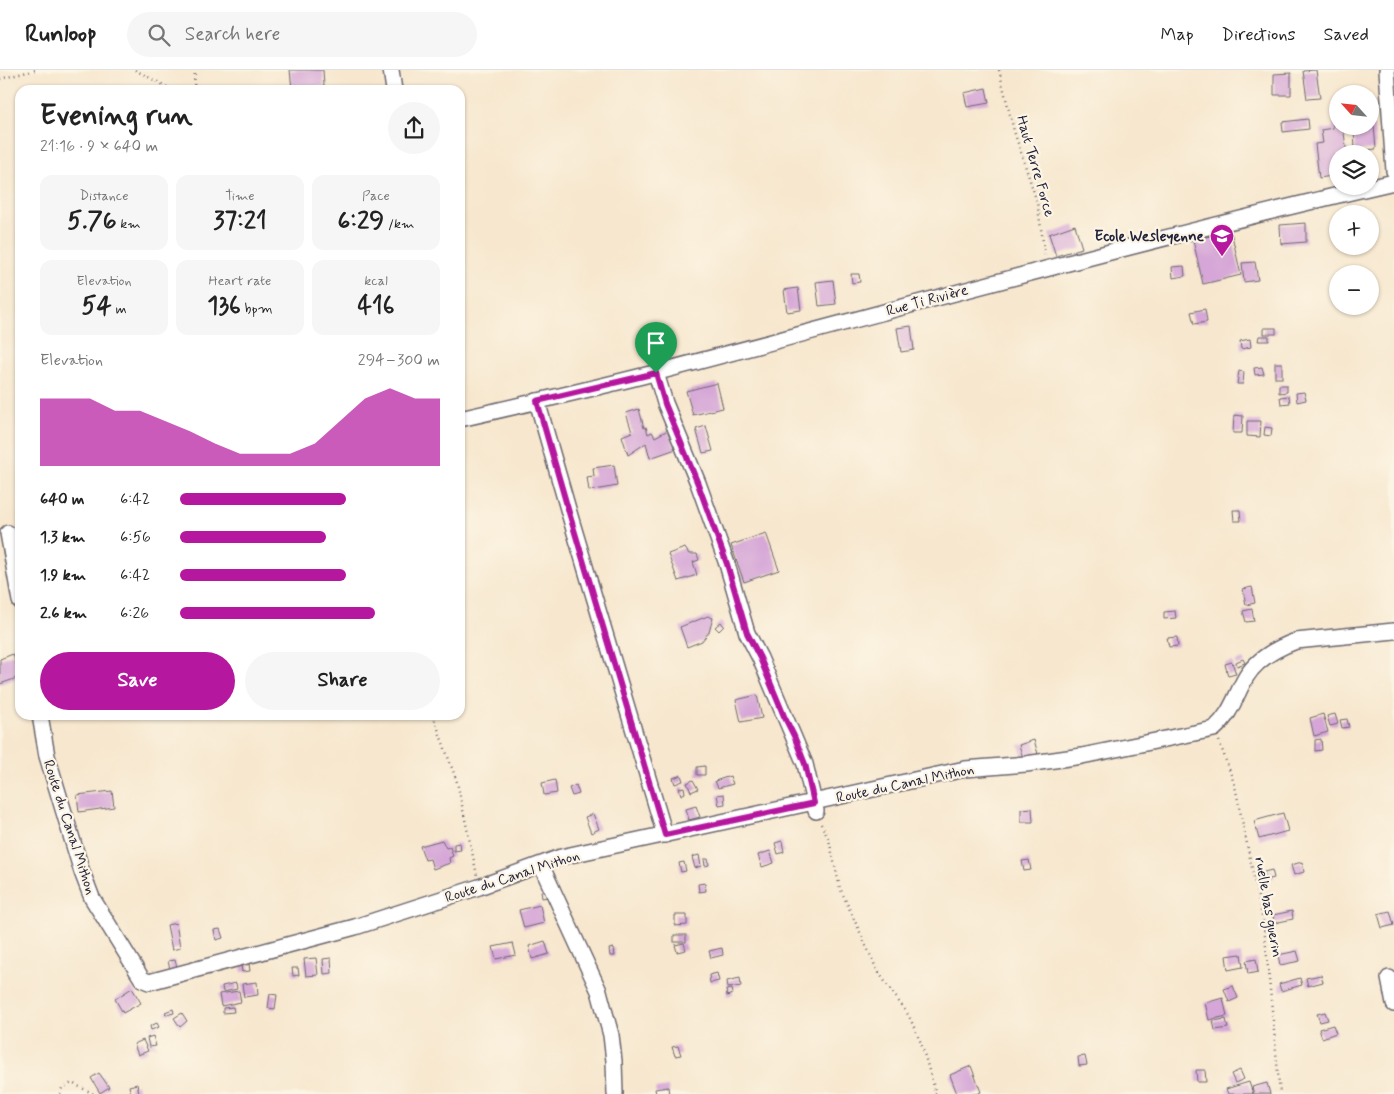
<!DOCTYPE html>
<meta charset="utf-8">
<style>
body{margin:0;font-family:Mynerve,sans-serif;background:#f6f6f6;color:#222;height:100vh;display:flex;flex-direction:column;font-size:19px;white-space:nowrap}
*{box-sizing:border-box;margin:0}
p{font-size:16px;color:#767676}
.icon{flex:none;width:28px;height:28px;fill:none;stroke:currentColor;stroke-width:2;stroke-linecap:round;stroke-linejoin:round}
.map{position:relative;flex:1;overflow:hidden}
.drawer{position:absolute;left:15px;top:15px;width:450px;height:635px;display:flex;flex-direction:column;background:#fff;border-radius:15px;box-shadow:0 1px 4px #0004}
.drawer>*{flex:none}
.needle{width:32px;rotate:297deg}
.tools{position:absolute;left:1329px;top:15px;display:grid;gap:10px}
.tools a{display:grid;place-items:center;width:50px;height:50px;border-radius:50%;background:#fff;box-shadow:0 1px 4px #0004;font-size:25px}
.pin{position:absolute;display:grid;place-items:center;width:42px;height:42px;color:#fff;margin:-51px -21px;border-radius:50% 50% 50% 0;rotate:-45deg;box-shadow:0 0 5px #0007}
.pin .icon{rotate:45deg}
.round{display:grid;place-items:center;flex:none;width:52px;height:52px;border-radius:26px;background:#f6f6f6}
.summary{display:flex;align-items:center;justify-content:space-between;height:85px;padding:0 25px}
h1{font-size:28px;font-weight:800;line-height:38px}
.metrics{display:grid;grid-template-columns:repeat(3,1fr);gap:8px;height:85px;padding:5px 25px}
.metrics div{display:grid;align-content:center;border-radius:12px;background:#f6f6f6;text-align:center}
.metrics b{font-size:25px;font-weight:800}
.metrics small{font-size:14px;font-weight:400}
.metrics p{font-size:14px}
.chart{height:140px;padding:10px 25px}
.chart p{display:flex;justify-content:space-between}
.chart svg{width:100%;height:90px;margin-top:5px;fill:#b5179e;opacity:.7}
.primary-button{display:flex;gap:10px;margin-top:auto;padding:10px 25px}
.primary-button a{flex:1;height:58px;border-radius:30px;background:#b5179e;color:#fff;font-size:20px;font-weight:800;line-height:58px;text-align:center}
.primary-button a+a{background:#f6f6f6;color:#222}
ul{padding:0 25px;list-style:none;font-size:16px}
li{display:grid;grid-template-columns:80px 60px 1fr;align-items:center;height:38px}
li i{height:12px;border-radius:6px;background:#b5179e}
header{display:flex;align-items:center;gap:30px;box-sizing:border-box;height:70px;padding:0 25px;background:#fff;border-bottom:1px solid #e0e0e0}
header strong{font-size:24px}
nav{display:flex;gap:28px;margin-inline-start:auto;font-size:18px}
.search{width:350px;height:45px;background:#f6f6f6;display:flex;align-items:center;gap:12px;box-sizing:border-box;padding:0 18px;border-radius:28px;color:#767676;font-size:19px}
.map>svg:first-child{display:block}
.building{fill:#d5a6d7}
.lines{fill:none;stroke-linecap:round;stroke-linejoin:round}
.street-casing{stroke:#6d676e;stroke-width:18}
.path{stroke:#6d676e;stroke-width:2.5;stroke-dasharray:1 4;stroke-linecap:butt}
.street{stroke:#fff;stroke-width:15}
.route-casing{stroke:#fff;stroke-width:10}
.route{stroke:#b5179e;stroke-width:6}
.labels{text-anchor:middle;stroke-width:4.5;stroke-linejoin:round;paint-order:stroke}
.street-label{font-size:15px;fill:#22223b;stroke:#fcf5e5}
.poi-label{font-size:15px;font-weight:bold;fill:#22223b;stroke:#fcf5e5;text-anchor:end}
</style>
<header>
<strong>Runloop</strong>
<div class="search"><svg class="icon" aria-label="search" viewBox="0 0 24 24"><circle cx="10" cy="10" r="6"/><path d="M15 15l6 6"/></svg>Search here</div>
<nav><a>Map</a><a>Directions</a><a>Saved</a></nav>
</header>
<div class="map">
<svg width="1394" height="1024" viewBox="0 0 1394 1024">
<rect width="100%" height="100%" fill="#fcf5e5"/>
<filter id="ink" filterUnits="userSpaceOnUse"><feTurbulence type="fractalNoise" baseFrequency=".02" numOctaves="2"/><feDisplacementMap in="SourceGraphic" scale="10" xChannelSelector="R" yChannelSelector="G"/><feConvolveMatrix kernelMatrix="1 2 1 2 8 2 1 2 1" color-interpolation-filters="sRGB"/></filter>
<filter id="wash" filterUnits="userSpaceOnUse"><feTurbulence type="fractalNoise" baseFrequency=".0096" numOctaves="4" result="noise"/><feDisplacementMap in="SourceGraphic" scale="20" xChannelSelector="R" yChannelSelector="G"/><feGaussianBlur stdDeviation="1.12" result="paint"/><feColorMatrix in="noise" values="0 0 0 0 0 0 0 0 0 0 0 0 0 0 0 0 0 1.4 0 .05"/><feComposite in="paint" operator="in"/></filter>
<g filter="url(#wash)">
<rect width="100%" height="100%" fill="#f7e7ce"/>
<g id="blocks">
<g class="building">
<path d="M290,0H323L324,16L292,19Z"/>
<path d="M1316,0L1320,28L1307,29L1303,1Z"/>
<path d="M1291,3V25H1274V4Z"/>
<path d="M986,18L989,33L967,37L964,23Z"/>
<path d="M1308,49L1309,59L1283,62L1282,52Z"/>
<path d="M1338,52V56H1343L1347,84H1338V105L1319,108L1315,74L1323,73L1321,60L1333,58V53Z"/>
<path d="M1374,56L1376,79L1355,81L1354,58Z"/>
<path d="M1306,153V172L1281,174L1280,155Z"/>
<path d="M1075,155L1082,178L1056,186L1049,164Z"/>
<path d="M1231,161L1241,205L1203,214L1193,170Z"/>
<path d="M1255,192L1258,210L1244,212L1242,193Z"/>
<path d="M1184,196L1185,206L1173,208L1172,197Z"/>
<path d="M851,204H859L860,212L852,213Z"/>
<path d="M833,210L836,234L819,236L816,212Z"/>
<path d="M798,218L801,240L787,242L784,220Z"/>
<path d="M1205,239L1207,252L1194,254L1191,242Z"/>
<path d="M911,256L914,280L901,282L897,258Z"/>
<rect x="1264" y="258" width="12" height="6"/>
<path d="M1259,266H1269V271H1258Z"/>
<path d="M1250,269L1251,277L1241,279L1240,271Z"/>
<rect x="1275" y="293" width="7" height="15"/>
<path d="M1262,297L1264,304L1255,305L1254,298Z"/>
<path d="M1239,301L1244,302L1243,314H1237Z"/>
<path d="M717,313L723,338L693,345L686,321Z"/>
<path d="M1279,315H1287V322L1279,323Z"/>
<path d="M1304,322L1306,330L1297,332L1296,323Z"/>
<path d="M1289,326L1290,333L1281,334L1280,327Z"/>
<path d="M639,339L644,358L646,357L648,364L652,362L655,367L668,360L676,379L650,388L646,373L628,385L622,366L632,362L626,343Z"/>
<path d="M1234,345L1243,346L1242,363H1233Z"/>
<path d="M1247,351H1261L1260,367L1247,366Z"/>
<path d="M706,356L713,381L703,383L696,359Z"/>
<path d="M1265,357L1272,358L1271,366L1264,365Z"/>
<path d="M614,395L617,416L589,421L587,407L594,406L593,398Z"/>
<path d="M1233,440H1240L1241,451H1234Z"/>
<path d="M766,463L779,500L744,512L731,475Z"/>
<path d="M685,478L689,484H697L699,490L693,492L697,505L678,511L668,484Z"/>
<path d="M1252,517L1255,533L1246,535L1243,519Z"/>
<path d="M1252,539L1254,551L1246,552L1243,541Z"/>
<path d="M1175,541L1176,548L1164,549V542Z"/>
<path d="M708,546L713,548L709,562L702,571L687,577L680,557Z"/>
<path d="M721,552L724,556L719,561L715,557Z"/>
<path d="M1177,567L1178,576L1169,577L1167,568Z"/>
<path d="M13,584L20,607L0,614V589Z"/>
<path d="M1243,589L1245,593L1237,596L1236,592Z"/>
<path d="M1232,592L1236,604L1228,606L1225,594Z"/>
<path d="M757,625L762,648L741,652L736,630Z"/>
<path d="M1323,644L1328,662L1314,666L1310,648Z"/>
<path d="M1335,644L1338,654L1330,656L1327,646Z"/>
<path d="M1347,649L1349,657L1342,658L1340,650Z"/>
<path d="M1321,669L1322,680L1315,681V670Z"/>
<path d="M1034,670L1038,684L1023,688L1019,675Z"/>
<path d="M705,696V705H697V697Z"/>
<path d="M681,705L683,711L675,714L673,708Z"/>
<path d="M730,706L733,714L718,718L715,711Z"/>
<path d="M555,710L557,723L544,725L542,713Z"/>
<path d="M693,710L698,719L691,722L687,713Z"/>
<path d="M576,715L579,724L572,726L569,718Z"/>
<path d="M684,717L685,723L681,725L679,718Z"/>
<path d="M112,721L114,737L79,742L77,725Z"/>
<path d="M724,724L725,734L719,735L717,725Z"/>
<path d="M696,736L700,747L689,750L686,739Z"/>
<path d="M1032,738L1033,752H1021V739Z"/>
<path d="M1283,743L1288,761L1259,769L1254,751Z"/>
<path d="M593,744L599,759L591,763L585,747Z"/>
<path d="M442,770L446,778L450,777L453,786L449,788L450,793L433,799L430,789L425,790L420,776Z"/>
<path d="M782,771L784,782L778,784L775,773Z"/>
<path d="M460,773L461,780L454,781V774Z"/>
<path d="M770,781L774,793L762,797L758,785Z"/>
<path d="M699,785L701,796L695,798L692,787Z"/>
<path d="M704,789H708L709,795L705,796Z"/>
<path d="M1029,790L1031,800L1024,801L1022,791Z"/>
<path d="M684,792L686,801L681,802L679,793Z"/>
<path d="M1302,792L1304,802L1294,805L1291,795Z"/>
<path d="M1272,800L1274,808L1266,810L1264,802Z"/>
<path d="M705,813L706,821L699,822L698,814Z"/>
<path d="M547,820L548,827L542,828L541,821Z"/>
<path d="M540,835L544,853L524,858L519,840Z"/>
<path d="M1292,841L1293,849L1274,853L1273,845Z"/>
<path d="M1390,841L1394,855L1382,858L1378,844Z"/>
<path d="M675,845H687V855L675,856Z"/>
<path d="M176,853L180,878L172,880L167,855Z"/>
<path d="M220,859L223,868L216,870L214,860Z"/>
<rect x="674" y="865" width="12" height="7"/>
<path d="M545,871L549,884L532,889L529,876Z"/>
<path d="M513,873L516,885L496,889L493,877Z"/>
<path d="M684,873L686,880L677,882L675,875Z"/>
<path d="M614,878L615,886H610L609,879Z"/>
<path d="M722,878L723,885L711,888L709,881Z"/>
<path d="M1297,881L1300,891L1280,895L1278,885Z"/>
<path d="M1241,884L1243,897L1228,900L1226,886Z"/>
<path d="M316,888L318,905L306,906L304,889Z"/>
<path d="M331,888L332,903L324,904L323,889Z"/>
<path d="M1256,889L1258,902L1248,904L1246,891Z"/>
<path d="M175,890L178,901L171,903L168,891Z"/>
<path d="M249,894L250,901L242,902L241,895Z"/>
<path d="M292,898H298L299,905L293,906Z"/>
<path d="M717,903L719,911L710,913L709,905Z"/>
<path d="M1321,905L1323,912L1308,916L1306,908Z"/>
<path d="M740,908L741,916L728,918L727,911Z"/>
<path d="M1300,908L1302,915L1281,921L1279,914Z"/>
<path d="M257,912L258,925L244,927L242,914Z"/>
<path d="M236,913L237,919L223,922L222,916Z"/>
<path d="M1233,916L1238,928L1229,932L1224,919Z"/>
<path d="M132,918L141,933L123,943L115,929Z"/>
<path d="M732,919L733,924L727,926L726,920Z"/>
<path d="M239,921L241,932L221,936L219,924Z"/>
<path d="M270,924L277,925L275,939L268,938Z"/>
<path d="M1223,928L1227,946L1209,950L1205,933Z"/>
<path d="M233,937L234,942L223,943V938Z"/>
<path d="M173,939L174,943L166,945L165,942Z"/>
<path d="M1325,942L1328,950L1320,952L1317,944Z"/>
<path d="M182,943L187,951L180,957L174,948Z"/>
<path d="M1226,949L1228,958L1215,960L1213,951Z"/>
<path d="M157,953L159,957L151,960L150,956Z"/>
<path d="M1333,955L1336,963L1322,968L1319,959Z"/>
<path d="M153,966L156,976L149,977L147,968Z"/>
<path d="M143,970L148,981L138,985L134,974Z"/>
<path d="M678,976L681,985L675,986L672,977Z"/>
<path d="M1085,986L1087,995L1079,996L1078,987Z"/>
<path d="M971,996L981,1022L976,1024H957L950,1005Z"/>
<path d="M1196,1000H1205L1206,1012H1197Z"/>
<path d="M1240,1000L1244,1009L1235,1013L1231,1004Z"/>
<path d="M99,1003L109,1017L100,1023L91,1008Z"/>
<path d="M1249,1012L1253,1024H1228L1226,1019Z"/>
<path d="M1267,1013L1270,1024H1254L1252,1017Z"/>
<path d="M137,1014L139,1024H131L129,1016Z"/>
<path d="M668,1017L669,1024H656L655,1019Z"/>
</g>
</g>
</g>
<g filter="url(#ink)">
<use href="#blocks" fill-opacity="0" stroke="#6d676e" stroke-width="1"/>
<g class="lines">
<defs>
<g id="street">
<path d="M391,0L394,20"/>
<path d="M1387,0L1394,101"/>
<path d="M656,303L665,333L698,413L727,494L747,563L760,588L805,694L816,741"/>
<path d="M537,331L570,446L665,765"/>
<path d="M460,349C526,334 592,319 658,302C903,238 1147,169 1394,112"/>
<path d="M8,463L20,531"/>
<path d="M40,645L47,686L82,802L92,828L142,909L149,912L355,857L479,817L561,787L965,699L1026,694L1082,686L1214,659C1232,643 1235,626 1246,607C1257,589 1277,578 1296,571L1394,561"/>
<path d="M541,795L599,921L611,965L614,991L615,1024"/>
<path d="M1389,908L1394,934"/>
</g>
</defs>
<use href="#street" class="street-casing"/>
<g class="path">
<path d="M135,0L173,20"/>
<path d="M999,0L1014,61L1037,132L1045,185"/>
<path d="M0,9L35,0"/>
<path d="M194,20L195,0"/>
<path d="M433,645L457,712L477,805"/>
<path d="M1219,671L1235,716L1264,856L1280,1024"/>
<path d="M821,754L829,770L840,818L877,900L909,946L921,973L936,1024"/>
<path d="M60,1024L62,1018L72,1013L94,1024"/>
</g>
<use href="#street" class="street"/>
</g>
</g>
<g class="lines" filter="url(#ink)">
<defs>
<path id="route" d="M656,303L665,334L698,414L727,494L747,563L760,588L784,646L794,666L805,694L814,733L665,765L570,446L537,331Z"/>
</defs>
<use href="#route" class="route-casing"/>
<use href="#route" class="route"/>
</g>
<defs>
<symbol id="school-pin" viewBox="-11 -11 22 30"><path d="M0 17L-7.5 6A9.5 9.5 0 1 1 7.5 6Z" fill="#b5179e" stroke="#fcf5e5"/><path d="M0-5L7-2L0 1L-7-2ZM-4 1L0 2.5L4 1V4Q0 6-4 4Z" fill="#fff"/></symbol>
</defs>
<g fill-rule="evenodd">
<use href="#school-pin" x="1208" y="152" width="28" height="38"/>
</g>
<g class="labels">
<g class="street-label">
<text transform="translate(1036 96) rotate(74)" y="5">Haut Terre Force</text>
<text transform="translate(927 230) rotate(-15)" y="5">Rue Ti Rivière</text>
<text transform="translate(905 713) rotate(-12)" y="5">Route du Canal Mithon</text>
<text transform="translate(70 757) rotate(72)" y="5">Route du Canal Mithon</text>
<text transform="translate(512 806) rotate(-18)" y="5">Route du Canal Mithon</text>
<text transform="translate(1269 837) rotate(80)" y="5">ruelle bas guerin</text>
</g>
<g class="poi-label">
<text x="1204" y="171">Ecole Wesleyenne</text>
</g>
</g>
</svg>
<div class="tools">
<a><svg class="needle" viewBox="-14 -14 28 28"><path d="M0-13l5 13h-10z" fill="#e53935"/><path d="M0 13l5-13h-10z" fill="#767676"/></svg></a>
<a><svg class="icon" aria-label="layers" viewBox="0 0 24 24"><path d="M12 4l9 5-9 5-9-5zM3 14l9 5 9-5"/></svg></a>
<a>+</a>
<a>−</a>
</div>
<div class="pin" style="left:656px;top:303px;background:#1e9e55"><svg class="icon" aria-label="arrive" viewBox="0 0 24 24"><path d="M6 21V4h12l-3 4 3 4H6"/></svg></div>
<section class="drawer">
<div class="summary"><div><h1>Evening run</h1><p>21:16 · 9 × 640 m</p></div><a class="round"><svg class="icon" aria-label="share" viewBox="0 0 24 24"><path d="M12 15V3M7 8l5-5 5 5M5 13v7h14v-7"/></svg></a></div>
<div class="metrics">
<div><p>Distance</p><b>5.76<small> km</small></b></div>
<div><p>Time</p><b>37:21</b></div>
<div><p>Pace</p><b>6:29<small> /km</small></b></div>
</div>
<div class="metrics">
<div><p>Elevation</p><b>54<small> m</small></b></div>
<div><p>Heart rate</p><b>136<small> bpm</small></b></div>
<div><p>kcal</p><b>416</b></div>
</div>
<div class="chart"><p><span>Elevation</span>294–300 m</p>
<svg viewBox="0 0 160 44" preserveAspectRatio="none"><path d="M0 44V11L10 11L20 11L30 17L40 17L50 22L60 27L70 33L80 38L90 38L100 38L110 33L120 22L130 11L140 6L150 11L160 11V44z"/></svg>
</div>
<ul>
<li><b>640 m</b>6:42<i style="width:64%"></i></li>
<li><b>1.3 km</b>6:56<i style="width:56%"></i></li>
<li><b>1.9 km</b>6:42<i style="width:64%"></i></li>
<li><b>2.6 km</b>6:26<i style="width:75%"></i></li>
</ul>
<div class="primary-button"><a>Save</a><a>Share</a></div>
</section>
</div>
